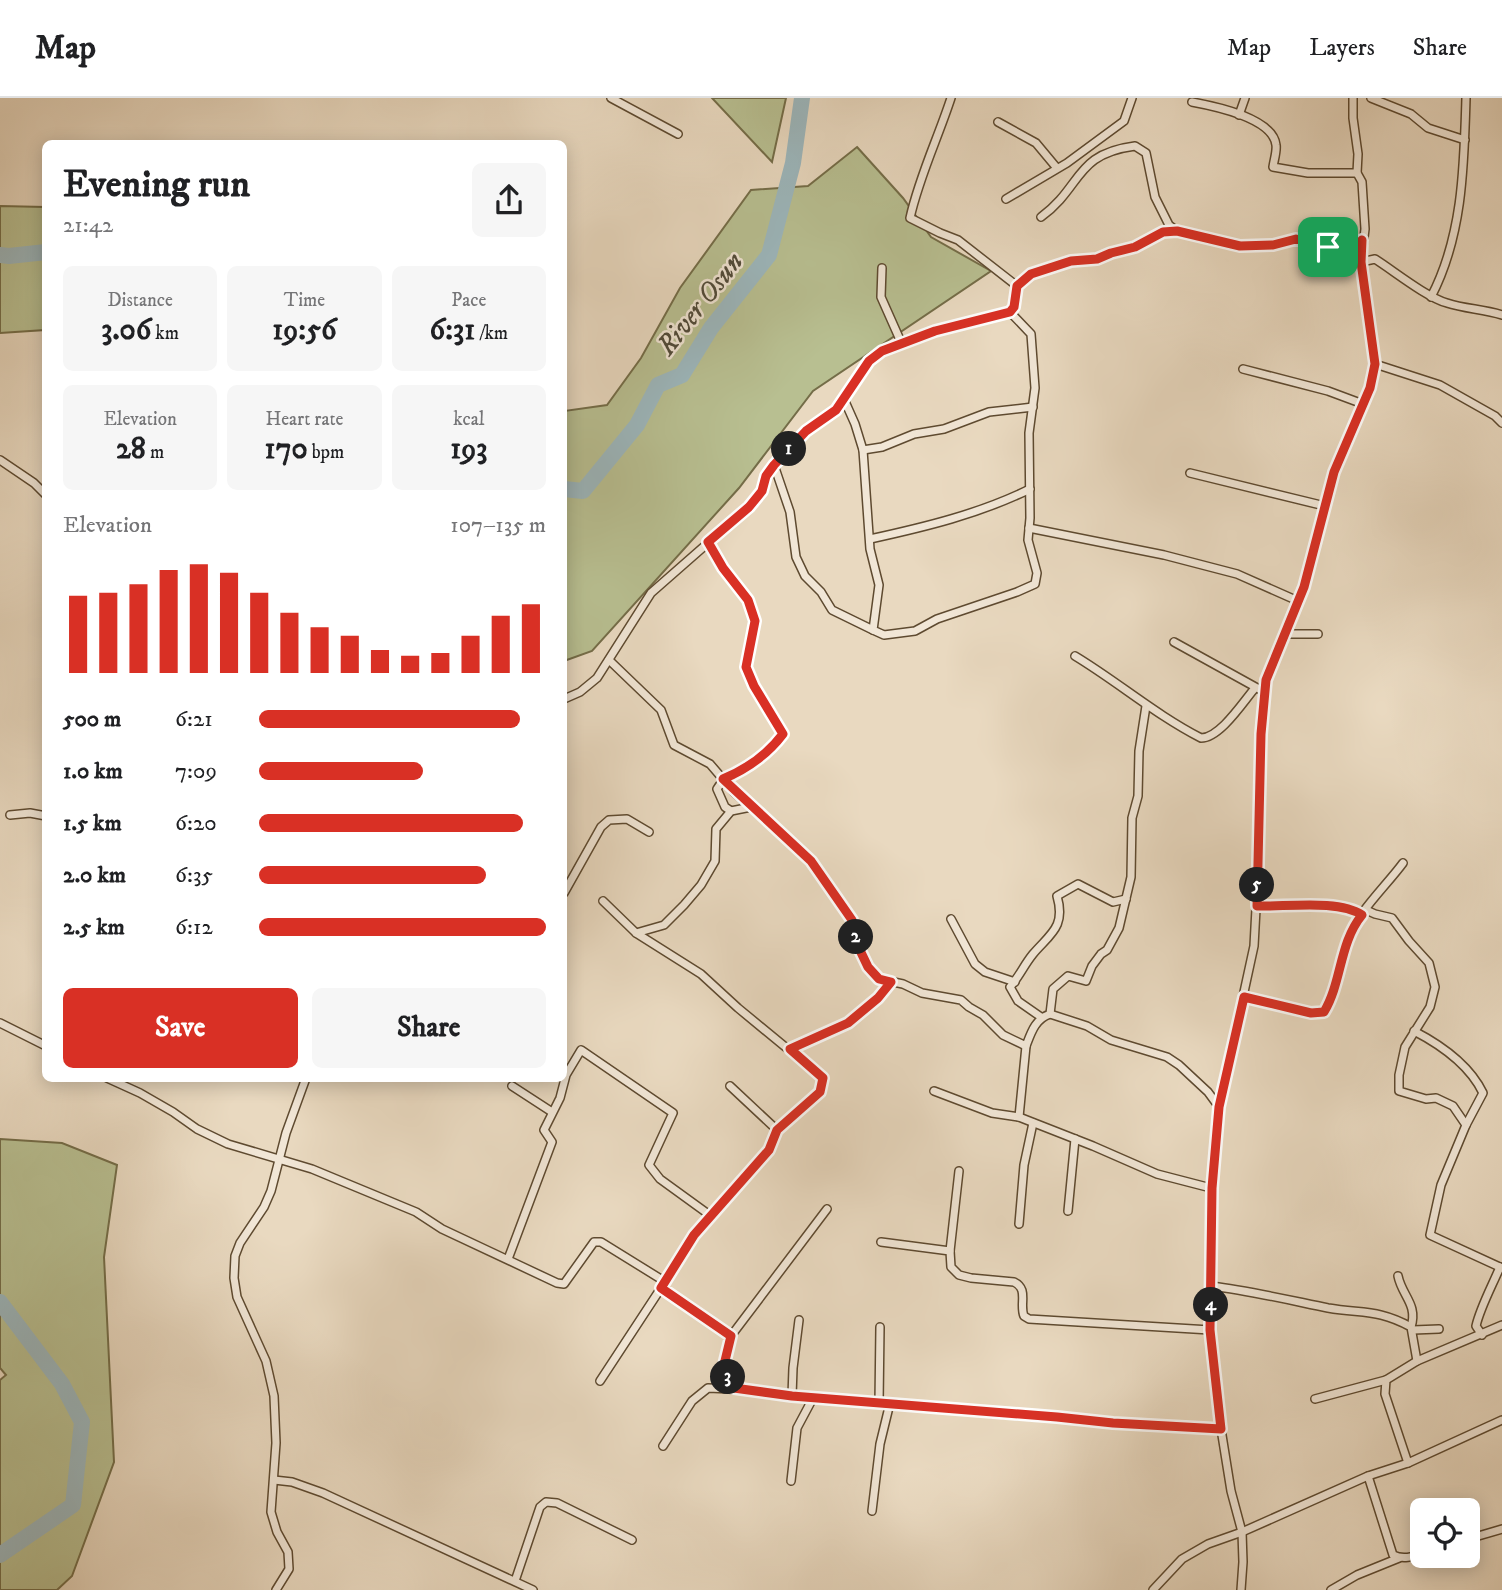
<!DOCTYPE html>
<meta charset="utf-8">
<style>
body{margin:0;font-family:"IM FELL DW Pica",serif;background:#f6f6f6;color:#202124;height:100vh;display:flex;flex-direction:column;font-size:26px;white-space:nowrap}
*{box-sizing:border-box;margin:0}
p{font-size:23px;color:#757577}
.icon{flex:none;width:38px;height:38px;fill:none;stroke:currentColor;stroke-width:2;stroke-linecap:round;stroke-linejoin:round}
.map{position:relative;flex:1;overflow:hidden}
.side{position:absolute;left:42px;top:42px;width:525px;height:942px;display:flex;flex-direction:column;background:#fff;border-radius:10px;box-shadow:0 4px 18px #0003}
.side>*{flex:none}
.controls{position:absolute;left:1410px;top:1400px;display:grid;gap:14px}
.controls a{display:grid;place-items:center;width:70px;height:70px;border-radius:10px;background:#fff;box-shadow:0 4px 18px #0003;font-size:35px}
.pin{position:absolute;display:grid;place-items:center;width:60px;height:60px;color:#fff;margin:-30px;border-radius:14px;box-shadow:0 4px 10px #0006}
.km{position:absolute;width:35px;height:35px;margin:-18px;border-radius:50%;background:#222;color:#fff;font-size:19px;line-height:35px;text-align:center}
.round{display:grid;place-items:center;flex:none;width:74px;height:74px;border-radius:10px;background:#f6f6f6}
.summary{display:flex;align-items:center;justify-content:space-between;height:119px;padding:0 21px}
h1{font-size:38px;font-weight:700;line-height:52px}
.stats{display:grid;grid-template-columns:repeat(3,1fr);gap:10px;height:119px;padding:7px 21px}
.stats div{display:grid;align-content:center;border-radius:10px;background:#f6f6f6;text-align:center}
.stats b{font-size:30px;font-weight:700}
.stats small{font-size:19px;font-weight:400}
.stats p{font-size:19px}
.chart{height:196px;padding:14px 21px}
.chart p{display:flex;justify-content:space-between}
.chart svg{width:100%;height:126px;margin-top:7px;stroke:#d93025;stroke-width:6}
.cta{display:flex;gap:14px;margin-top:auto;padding:14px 21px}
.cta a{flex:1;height:80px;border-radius:10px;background:#d93025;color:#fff;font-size:28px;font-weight:700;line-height:80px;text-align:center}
.cta a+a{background:#f6f6f6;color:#202124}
ul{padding:0 21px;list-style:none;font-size:23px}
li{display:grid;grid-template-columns:112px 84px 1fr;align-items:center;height:52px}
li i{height:18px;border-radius:9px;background:#d93025}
header{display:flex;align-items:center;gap:42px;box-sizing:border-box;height:98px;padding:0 35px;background:#fff;border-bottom:2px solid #e0e0e0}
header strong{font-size:33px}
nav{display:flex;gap:38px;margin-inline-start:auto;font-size:24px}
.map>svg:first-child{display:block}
.green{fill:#b8bf91;stroke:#746d48;stroke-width:2}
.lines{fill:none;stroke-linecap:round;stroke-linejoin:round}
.river{stroke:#9cb7bd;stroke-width:16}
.minor-casing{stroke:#5e4a30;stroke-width:10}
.minor{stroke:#f1e6d6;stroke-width:7}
.route-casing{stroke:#fff;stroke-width:14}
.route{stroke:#d93025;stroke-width:9}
.labels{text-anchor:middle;stroke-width:5;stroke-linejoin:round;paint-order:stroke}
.water-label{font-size:28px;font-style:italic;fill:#504a39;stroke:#f1e6d6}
</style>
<header>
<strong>Map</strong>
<nav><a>Map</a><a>Layers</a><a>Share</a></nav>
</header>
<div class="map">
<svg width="1502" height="1492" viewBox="0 0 1502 1492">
<rect width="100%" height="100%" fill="#e9d9c0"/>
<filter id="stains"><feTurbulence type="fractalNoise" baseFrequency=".00286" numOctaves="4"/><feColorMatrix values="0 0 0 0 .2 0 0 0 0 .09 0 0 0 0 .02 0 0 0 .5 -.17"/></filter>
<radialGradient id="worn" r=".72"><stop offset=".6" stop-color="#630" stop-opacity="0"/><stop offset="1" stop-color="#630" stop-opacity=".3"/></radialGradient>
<g class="green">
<path d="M712,0H786L772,64Z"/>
<path d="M857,49L903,100L931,139L991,173L813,293L739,390L592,553L564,563V313L607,307L641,260L680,190L751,92L808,88Z"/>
<path d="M0,108L45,109V232L0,235Z"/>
<path d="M0,1041L62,1045L117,1067L104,1159L114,1364L72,1478L57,1492H0V1282L6,1277L0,1270Z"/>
</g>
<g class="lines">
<g class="river">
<path d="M0,157L9,158L46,154"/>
<path d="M564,391L583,393L637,327L658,287L682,277L711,230L769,157L793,65L802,0"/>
<path d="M0,1204L62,1286L82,1324L73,1407L0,1457"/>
</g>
<defs>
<g id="minor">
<path d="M611,0L678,36"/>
<path d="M951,0C938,40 919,79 910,120L940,135L958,142L1017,188"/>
<path d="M1371,0L1411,16L1428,30L1465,42"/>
<path d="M1192,4C1214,8 1273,20 1276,47C1277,53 1274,62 1273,69L1308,75H1357"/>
<path d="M1239,17L1245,0"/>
<path d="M998,24L1036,45L1056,69"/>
<path d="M1006,101L1067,65L1124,23L1132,0"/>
<path d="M1041,119C1083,88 1074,56 1135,48L1146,55L1155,99L1169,127L1177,133L1240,148L1273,147L1296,141L1328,149L1359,146L1362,142"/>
<path d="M1361,164L1375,161C1394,173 1426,199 1447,205C1465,211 1484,211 1502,217"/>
<path d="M882,170L881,199L901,244"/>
<path d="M1431,199C1463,138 1464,67 1466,0"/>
<path d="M1375,266L1440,287L1495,318L1502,325"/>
<path d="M1243,271L1328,293L1363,306"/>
<path d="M843,299L855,326L863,352L870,451L879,487L873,532L884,537L915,533L937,521L1017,494L1035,486L1037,475L1028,442L1030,420L1029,335L1035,290L1031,236L1010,214"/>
<path d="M863,352L882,349L914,336L944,331L989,314L1033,309"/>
<path d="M0,362L34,385L46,397"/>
<path d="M774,367L790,414L796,459L805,478L821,494L832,512L873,532"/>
<path d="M1190,375L1325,408"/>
<path d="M1029,430L1164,457L1237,476L1298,503"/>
<path d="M870,441C925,429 979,416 1030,391"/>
<path d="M708,444L723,470L748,502L755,523L746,568L754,588L783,636C772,651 760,661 744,671C731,679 725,677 717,691L725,709L731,713"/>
<path d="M1285,536H1318"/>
<path d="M1174,544L1259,591"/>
<path d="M1075,558C1118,584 1156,617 1201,640C1220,640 1243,604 1255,590"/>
<path d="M609,562L661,612L674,647L710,666L734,694L811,763L852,822L856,844L873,876L879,881L903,886L922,895L961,902L969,909L983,917L1003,937L1026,948C1031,935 1035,921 1050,916L1053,891L1068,878L1086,883L1092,868L1101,856L1107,852L1119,830L1131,779L1132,720L1138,698L1139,653L1146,608"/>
<path d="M564,601L580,594L597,580L651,495L749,409L762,393L766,378L774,367L806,333L836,312L869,263L882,253L935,233L1010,214L1014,209L1017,188L1031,176L1071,163L1097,161L1111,155L1135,149L1163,134L1177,133"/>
<path d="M10,717L30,715L46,718"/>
<path d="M564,795L601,729L609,722L627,721L649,734"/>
<path d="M603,803L636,835L701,876L738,910L823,980L820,994L777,1032"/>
<path d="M1257,808C1285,809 1339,801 1362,817"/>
<path d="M1366,812L1375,816L1392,820L1409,843L1429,865L1435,889L1430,909L1405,949L1399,977V993L1426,1001L1436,1000L1453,1008L1466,1027L1441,1087L1430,1137L1502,1170"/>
<path d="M951,821L975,866L985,874L1015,884"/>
<path d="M636,835L664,827L684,807L701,787L715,763L716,731L731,713L751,709"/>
<path d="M1244,899L1311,915L1323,914C1339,889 1340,857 1352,831C1360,813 1390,783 1403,765"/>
<path d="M1050,916L1087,928L1111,942L1167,959L1179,967L1208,994L1219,1009"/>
<path d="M1041,919L1018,903L1010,889C1019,879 1024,867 1033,856C1050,836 1066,829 1057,798L1078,786L1113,804L1126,801"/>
<path d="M0,925L46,948"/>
<path d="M1414,933C1441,947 1470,968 1483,995L1466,1027"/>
<path d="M790,951L848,925L878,900L891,884"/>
<path d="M107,980L140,995L173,1014L197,1031L228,1046L312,1071L416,1114L442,1131L557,1185L564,1186L594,1144H601L664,1183L661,1190L731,1238"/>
<path d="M512,988L552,1014"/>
<path d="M934,993L992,1015L1019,1019L1093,1048L1157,1076L1211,1090"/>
<path d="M1019,1019L1026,948"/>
<path d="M1068,1113L1075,1041"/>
<path d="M1019,1126L1024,1067L1033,1025"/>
<path d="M881,1144L950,1153L951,1169L959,1177L971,1180L1014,1184C1029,1191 1019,1206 1024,1218L1029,1221L1210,1232"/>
<path d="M950,1153L959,1073"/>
<path d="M508,1161L552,1044L544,1032L560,1000L566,977L581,952L673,1015L649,1067L660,1081L711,1118"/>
<path d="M1398,1178C1402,1198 1418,1206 1411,1229"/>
<path d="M664,1183L694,1137L769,1052L777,1032L730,988"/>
<path d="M1211,1188C1251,1193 1289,1202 1328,1210C1363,1216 1378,1211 1411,1229L1417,1263"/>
<path d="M1413,1232L1439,1231"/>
<path d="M1482,1237L1476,1228C1480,1210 1492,1188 1500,1169"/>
<path d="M600,1283L661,1190"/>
<path d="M734,1290L723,1271L731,1238L827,1111"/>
<path d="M792,1298L793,1270L799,1222"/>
<path d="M1315,1301L1386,1282"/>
<path d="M879,1305L880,1229"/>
<path d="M663,1348L692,1303L708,1290C757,1291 807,1299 856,1304C978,1314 1099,1325 1221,1331"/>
<path d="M1408,1365L1385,1296L1386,1282L1417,1263L1502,1227"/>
<path d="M1368,1378L1393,1457C1403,1462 1412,1459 1423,1455"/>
<path d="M274,1382L292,1384L323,1395L533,1492"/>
<path d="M791,1383L797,1330L813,1300"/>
<path d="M872,1413L880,1346L890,1305"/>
<path d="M1468,1441L1502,1431"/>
<path d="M515,1483L540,1409L546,1404L557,1405L632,1442"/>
<path d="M276,1492L289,1471L288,1454L277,1434L271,1414L276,1345L274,1298L266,1263L237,1199L234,1180L235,1158L240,1145L264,1109L271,1093L286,1035L306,980"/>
<path d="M1153,1492L1182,1461L1208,1446L1242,1434L1368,1378L1408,1365L1502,1322"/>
<path d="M1241,1492L1243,1464L1242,1434L1231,1393L1221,1331L1210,1232L1211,1090L1219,1009L1254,848L1257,792L1261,636L1266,582L1304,489L1334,374L1370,290L1375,266L1361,164L1365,131L1362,84L1357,75L1358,56L1353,20V0"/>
<path d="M1331,1492L1357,1477L1399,1460"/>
</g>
</defs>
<use href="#minor" class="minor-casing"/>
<use href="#minor" class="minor"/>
</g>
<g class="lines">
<defs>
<path id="route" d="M1177,133L1240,148L1273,147L1296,141L1328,149L1359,146L1362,142L1361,164L1375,266L1370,290L1334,374L1304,489L1266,582L1261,636L1257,808C1285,809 1339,801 1362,817C1339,845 1342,884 1324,914L1311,915L1244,899L1219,1009L1212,1090L1210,1232L1221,1331L1113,1325L1057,1319L792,1298L734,1290L723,1271L731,1238L661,1190L694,1137L769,1052L777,1032L820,994L823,980L790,951L848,925L878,900L891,884L879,881L868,869L856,844L852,822L811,763L723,681C747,671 767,657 783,636L754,588L746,569L755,523L748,502L723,470L708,444L749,409L762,393L766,378L774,367L806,333L836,312L869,263L882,253L935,233L1010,214L1014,209L1017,188L1031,176L1071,163L1097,161L1111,155L1135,149L1163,134Z"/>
</defs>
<use href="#route" class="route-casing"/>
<use href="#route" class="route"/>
</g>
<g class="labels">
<g class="water-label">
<text transform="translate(699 205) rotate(-52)" y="10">River Osun</text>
</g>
</g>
<rect width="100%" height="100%" filter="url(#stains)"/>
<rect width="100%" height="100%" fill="url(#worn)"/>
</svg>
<div class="controls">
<a><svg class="icon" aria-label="locate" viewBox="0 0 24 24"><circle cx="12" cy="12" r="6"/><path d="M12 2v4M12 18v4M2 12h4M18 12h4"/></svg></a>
</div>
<div class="pin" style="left:1328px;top:149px;background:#1e9e55"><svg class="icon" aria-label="arrive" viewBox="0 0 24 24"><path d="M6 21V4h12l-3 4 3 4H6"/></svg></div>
<b class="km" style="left:789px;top:351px">1</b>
<b class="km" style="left:856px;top:839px">2</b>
<b class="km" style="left:728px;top:1279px">3</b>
<b class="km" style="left:1211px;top:1207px">4</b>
<b class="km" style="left:1257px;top:787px">5</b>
<section class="side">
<div class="summary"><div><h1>Evening run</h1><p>21:42</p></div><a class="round"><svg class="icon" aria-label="share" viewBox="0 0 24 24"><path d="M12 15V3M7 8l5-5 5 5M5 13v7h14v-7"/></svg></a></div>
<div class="stats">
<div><p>Distance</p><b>3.06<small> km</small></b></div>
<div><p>Time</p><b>19:56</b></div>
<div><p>Pace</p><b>6:31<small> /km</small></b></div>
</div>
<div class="stats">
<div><p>Elevation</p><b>28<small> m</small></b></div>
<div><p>Heart rate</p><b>170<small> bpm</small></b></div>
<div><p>kcal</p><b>193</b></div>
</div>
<div class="chart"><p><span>Elevation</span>107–135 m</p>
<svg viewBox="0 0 160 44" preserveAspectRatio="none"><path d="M5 44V17M15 44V16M25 44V13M35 44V8M45 44V6M55 44V9M65 44V16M75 44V23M85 44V28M95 44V31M105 44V36M115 44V38M125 44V37M135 44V31M145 44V24M155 44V20"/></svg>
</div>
<ul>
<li><b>500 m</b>6:21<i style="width:91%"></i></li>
<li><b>1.0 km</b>7:09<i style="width:57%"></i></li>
<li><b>1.5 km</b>6:20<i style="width:92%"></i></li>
<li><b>2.0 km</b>6:35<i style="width:79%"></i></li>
<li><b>2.5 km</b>6:12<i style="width:100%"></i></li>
</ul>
<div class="cta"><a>Save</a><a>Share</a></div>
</section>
</div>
